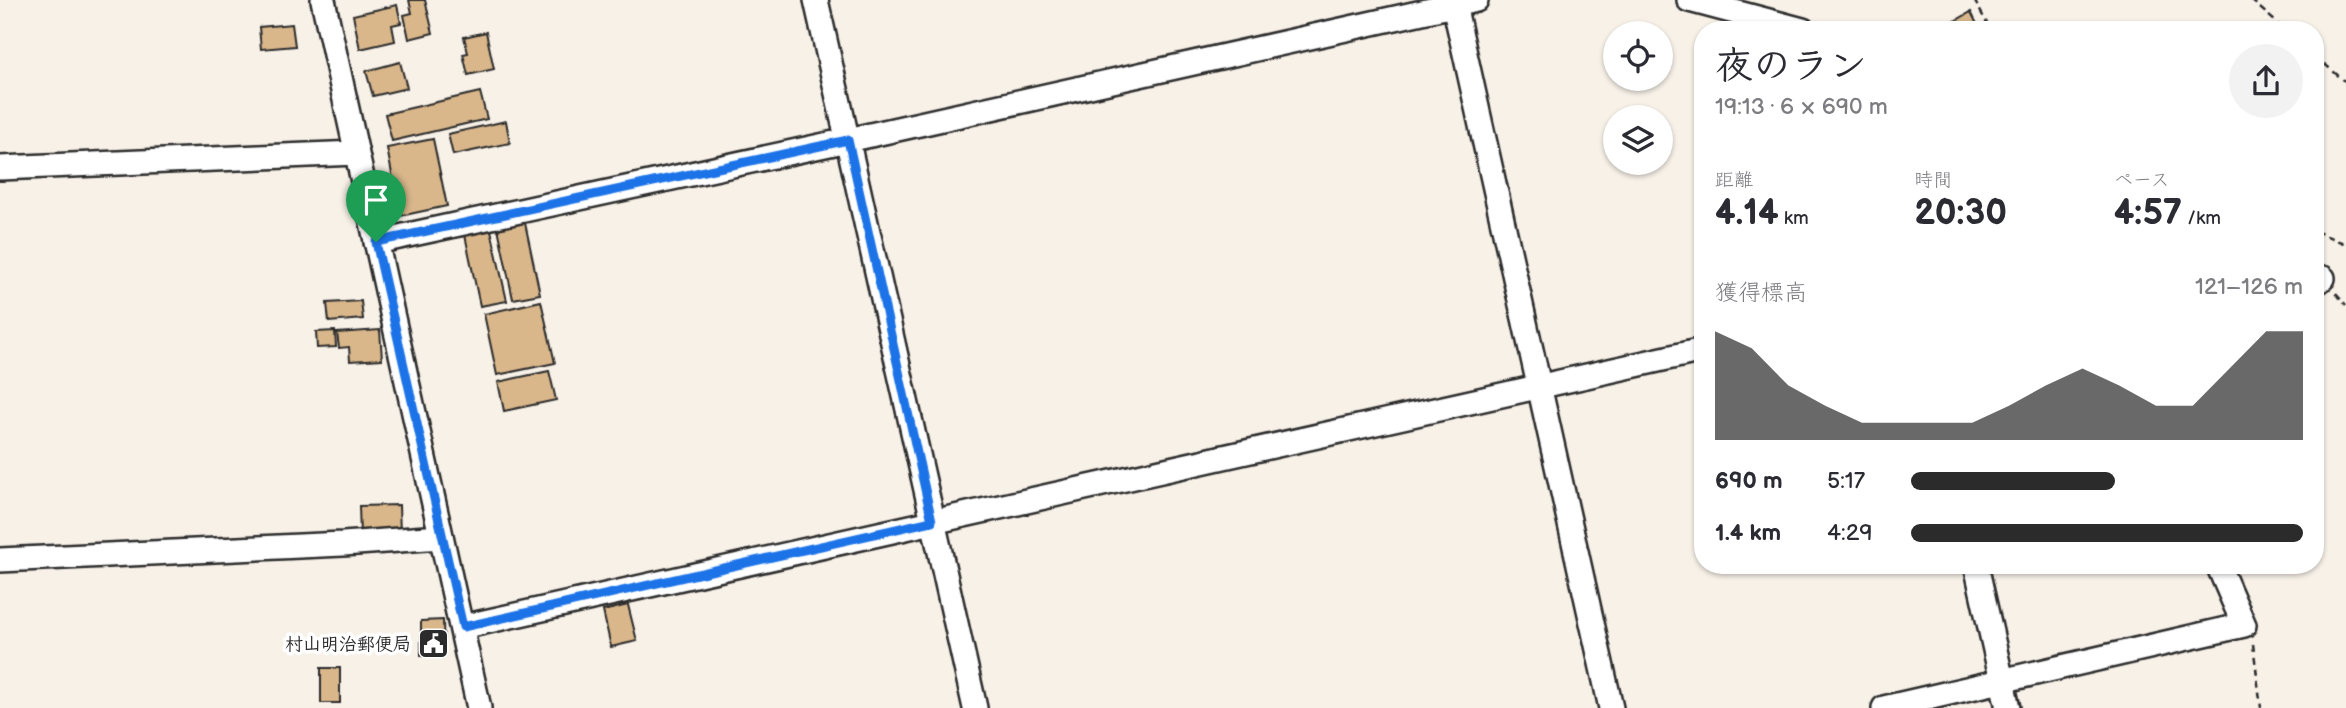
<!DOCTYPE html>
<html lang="ja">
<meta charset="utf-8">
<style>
body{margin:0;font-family:"Balsamiq Sans","Klee One",sans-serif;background:#f2f2f3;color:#2b2b33;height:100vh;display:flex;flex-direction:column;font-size:26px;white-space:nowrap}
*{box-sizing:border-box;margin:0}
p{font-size:23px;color:#7c7c81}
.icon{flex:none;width:38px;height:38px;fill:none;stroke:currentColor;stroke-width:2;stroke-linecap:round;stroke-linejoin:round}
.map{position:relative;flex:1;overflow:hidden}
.sheet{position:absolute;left:1694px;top:21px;width:630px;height:553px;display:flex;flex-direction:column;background:#fff;border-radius:28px;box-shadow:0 2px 5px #0004}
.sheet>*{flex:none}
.buttons{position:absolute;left:1603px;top:21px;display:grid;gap:14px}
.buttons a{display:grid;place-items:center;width:70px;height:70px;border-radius:50%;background:#fff;box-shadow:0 2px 5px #0004;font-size:35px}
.pin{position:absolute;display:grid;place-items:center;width:60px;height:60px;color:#fff;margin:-72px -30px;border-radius:50% 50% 50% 0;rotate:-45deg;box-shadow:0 0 7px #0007}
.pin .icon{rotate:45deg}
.round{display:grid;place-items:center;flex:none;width:74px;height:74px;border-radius:37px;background:#f2f2f3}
.head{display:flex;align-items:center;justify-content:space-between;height:119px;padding:0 21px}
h1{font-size:38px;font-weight:700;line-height:52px}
.stats{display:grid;grid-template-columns:repeat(3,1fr);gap:10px;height:119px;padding:7px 21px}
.stats div{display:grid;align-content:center}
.stats b{font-size:35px;font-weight:700}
.stats small{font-size:19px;font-weight:400}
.stats p{font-size:19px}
.chart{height:196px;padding:14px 21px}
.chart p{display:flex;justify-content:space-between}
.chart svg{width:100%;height:126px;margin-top:7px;fill:#2b2b2b;opacity:.7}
ul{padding:0 21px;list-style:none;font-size:23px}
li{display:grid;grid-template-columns:112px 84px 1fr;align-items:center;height:52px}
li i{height:18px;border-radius:9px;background:#2b2b2b}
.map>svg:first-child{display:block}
.building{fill:#d9b78b;stroke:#2b2b2b;stroke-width:2}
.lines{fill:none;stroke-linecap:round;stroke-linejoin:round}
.minor-casing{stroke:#2b2b2b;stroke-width:28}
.path{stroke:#2b2b2b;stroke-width:2.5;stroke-dasharray:7 5;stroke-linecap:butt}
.minor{stroke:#fff;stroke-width:23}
.route-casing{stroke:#fff;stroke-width:14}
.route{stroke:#1a73e8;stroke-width:9}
.labels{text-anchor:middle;stroke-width:7;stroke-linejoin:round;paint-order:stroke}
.poi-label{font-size:18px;font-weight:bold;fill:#2b2b2b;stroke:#fff;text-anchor:end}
</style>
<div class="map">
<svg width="2346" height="708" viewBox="0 0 2346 708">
<rect width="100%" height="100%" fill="#f7f1e8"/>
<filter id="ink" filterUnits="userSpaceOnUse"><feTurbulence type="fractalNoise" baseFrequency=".0143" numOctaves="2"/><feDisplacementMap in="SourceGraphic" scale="14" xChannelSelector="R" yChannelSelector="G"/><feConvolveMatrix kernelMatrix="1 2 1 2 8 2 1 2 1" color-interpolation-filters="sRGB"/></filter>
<g filter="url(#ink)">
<g class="building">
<path d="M409,0H425L433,33L409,39L404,15L412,13Z"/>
<path d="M397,5L401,23L392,25L395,41L360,49L353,15Z"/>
<path d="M1971,12L1980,30H1951L1948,25Z"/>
<path d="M292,24L295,46L261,49L259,27Z"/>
<path d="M486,32L494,69L468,75L463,54L468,53L464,37Z"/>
<path d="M400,62L407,88L373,96L366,71Z"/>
<path d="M480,92L487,119L392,141L385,114Z"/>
<path d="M506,121L510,143L453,155L448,134Z"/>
<path d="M433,139L447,206L400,216L387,148Z"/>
<path d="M525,223L540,294L513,299L498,228Z"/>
<path d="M491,230L507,301L480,306L465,235Z"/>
<path d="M361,301L363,319L329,322L327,303Z"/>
<path d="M541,301L555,363L497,375L484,314Z"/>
<path d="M380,330L382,359L350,361L349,347L339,348L337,333Z"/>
<path d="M335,331L336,347L317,348L316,332Z"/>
<path d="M549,371L556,400L504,411L498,382Z"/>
<path d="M399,505L400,534L360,535L359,506Z"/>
<path d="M628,605L637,641L611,647L603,611Z"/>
<path d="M443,620L444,655L421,656V621Z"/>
<rect x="321" y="668" width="19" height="35"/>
</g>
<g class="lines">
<defs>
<g id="minor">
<path d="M323,0L479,708"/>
<path d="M816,0L975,708"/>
<path d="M1453,0L1611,708"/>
<path d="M1689,0L1803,30"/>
<path d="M0,168L356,153"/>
<path d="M376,242L848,140L1476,0"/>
<path d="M2315,284L2323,278"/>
<path d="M0,560L343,544L441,537"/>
<path d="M1976,565L2008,708"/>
<path d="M462,627L1703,350"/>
<path d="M1884,708L2244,625L2218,565"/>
</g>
</defs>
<use href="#minor" class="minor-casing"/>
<g class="path">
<path d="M1974,0L1991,30"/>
<path d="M2251,0L2285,30"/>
<path d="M2315,56L2346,82"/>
<path d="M2315,231L2346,244"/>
<path d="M2336,293L2346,305"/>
<path d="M2253,644L2261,708"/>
</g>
<use href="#minor" class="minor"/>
</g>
</g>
<g class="lines" filter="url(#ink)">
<defs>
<path id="route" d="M848,140L932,521L463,627L376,242Z"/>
</defs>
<use href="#route" class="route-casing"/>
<use href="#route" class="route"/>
</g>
<defs>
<symbol id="civic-square" viewBox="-11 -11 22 22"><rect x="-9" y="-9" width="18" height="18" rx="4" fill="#2b2b2b" stroke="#fff"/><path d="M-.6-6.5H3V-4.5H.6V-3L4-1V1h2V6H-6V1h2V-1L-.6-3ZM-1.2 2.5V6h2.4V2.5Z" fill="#fff"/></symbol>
</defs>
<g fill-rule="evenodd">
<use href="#civic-square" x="416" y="626" width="35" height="35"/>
</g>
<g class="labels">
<g class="poi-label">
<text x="411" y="650">村山明治郵便局</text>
</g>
</g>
</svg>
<div class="buttons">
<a><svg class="icon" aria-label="locate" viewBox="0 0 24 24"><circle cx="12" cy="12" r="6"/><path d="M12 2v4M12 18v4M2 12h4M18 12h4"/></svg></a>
<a><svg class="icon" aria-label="layers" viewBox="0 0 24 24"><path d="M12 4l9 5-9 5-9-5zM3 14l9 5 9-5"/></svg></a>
</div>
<div class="pin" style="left:376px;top:242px;background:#1e9e55"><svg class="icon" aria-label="arrive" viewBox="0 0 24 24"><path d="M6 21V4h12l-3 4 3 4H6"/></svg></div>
<section class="sheet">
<div class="head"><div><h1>夜のラン</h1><p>19:13 · 6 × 690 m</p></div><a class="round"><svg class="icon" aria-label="share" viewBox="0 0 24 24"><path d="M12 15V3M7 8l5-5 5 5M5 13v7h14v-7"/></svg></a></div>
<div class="stats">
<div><p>距離</p><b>4.14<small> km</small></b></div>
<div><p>時間</p><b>20:30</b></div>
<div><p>ペース</p><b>4:57<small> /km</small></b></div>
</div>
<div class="chart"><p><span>獲得標高</span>121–126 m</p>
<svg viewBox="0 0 160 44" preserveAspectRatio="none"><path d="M0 44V6L10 12L20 25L30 32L40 38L50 38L60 38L70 38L80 32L90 25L100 19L110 25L120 32L130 32L140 19L150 6L160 6V44z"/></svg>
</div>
<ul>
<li><b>690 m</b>5:17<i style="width:52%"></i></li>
<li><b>1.4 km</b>4:29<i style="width:100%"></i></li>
</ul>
</section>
</div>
